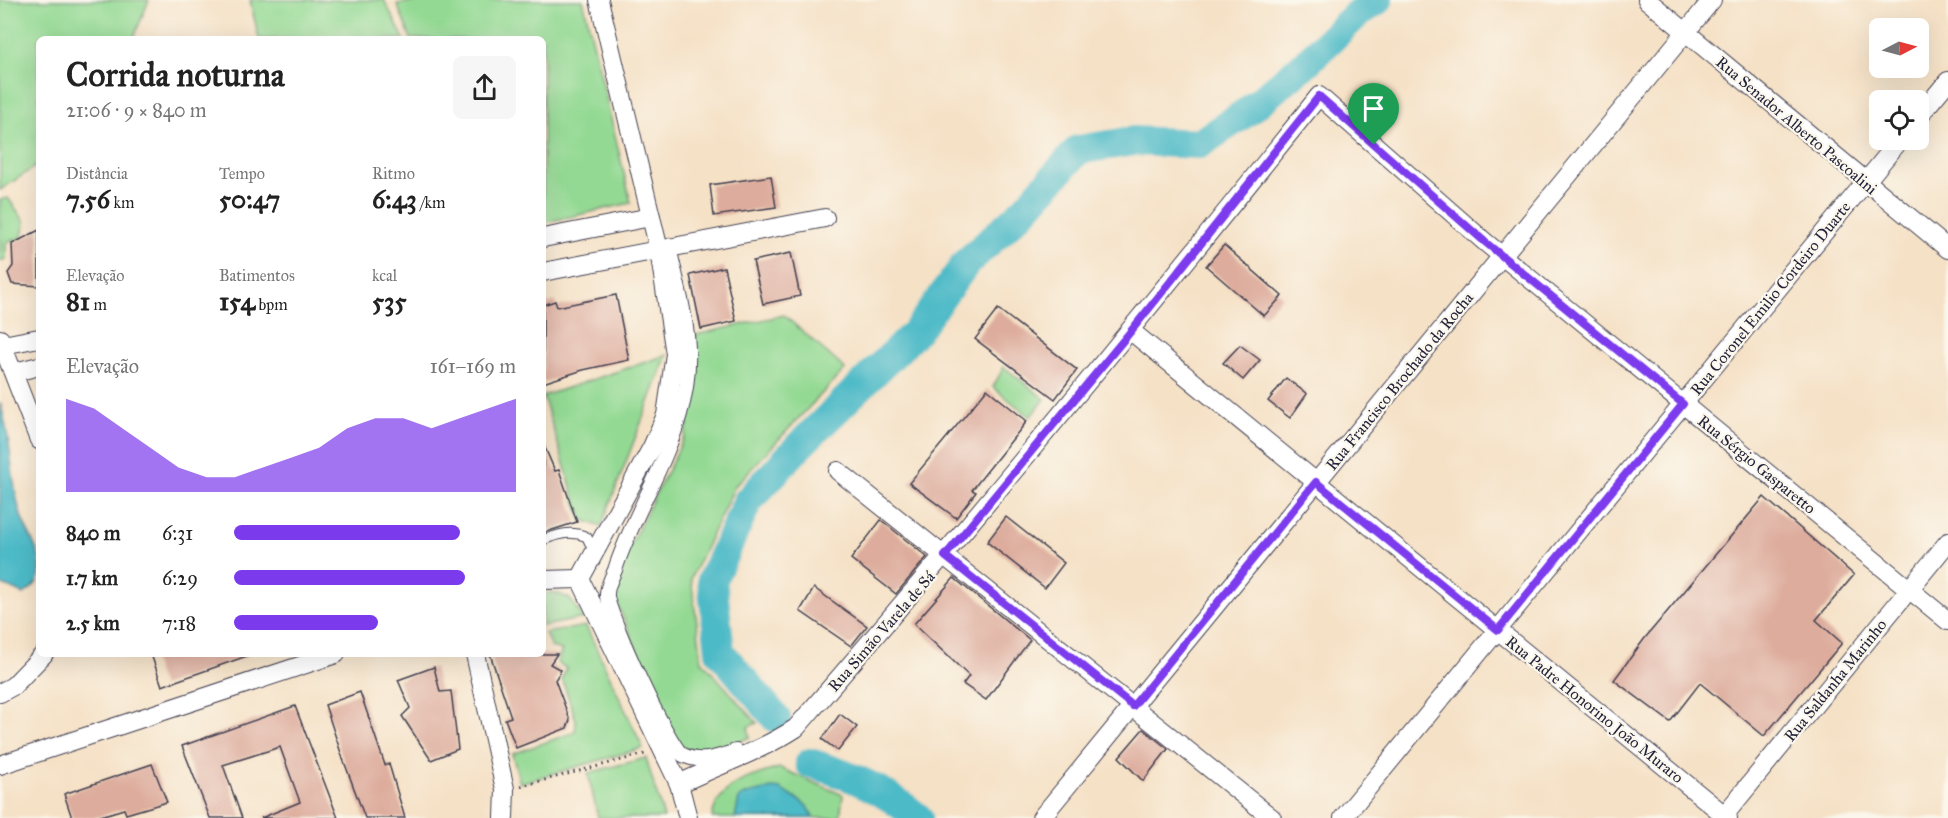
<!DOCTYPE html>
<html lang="pt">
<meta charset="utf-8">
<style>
body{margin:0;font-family:"IM FELL Great Primer",serif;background:#f6f6f6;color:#222;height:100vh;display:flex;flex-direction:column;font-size:22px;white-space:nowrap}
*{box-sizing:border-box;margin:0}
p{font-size:20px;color:#767676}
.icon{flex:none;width:33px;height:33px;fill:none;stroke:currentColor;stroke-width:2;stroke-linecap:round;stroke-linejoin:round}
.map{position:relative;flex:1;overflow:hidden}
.sheet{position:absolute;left:36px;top:36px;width:510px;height:621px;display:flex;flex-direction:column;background:#fff;border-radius:9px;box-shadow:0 6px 24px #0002}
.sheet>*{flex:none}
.needle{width:39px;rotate:84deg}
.tools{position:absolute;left:1869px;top:18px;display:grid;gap:12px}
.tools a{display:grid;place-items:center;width:60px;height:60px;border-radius:9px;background:#fff;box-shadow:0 6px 24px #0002;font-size:30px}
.pin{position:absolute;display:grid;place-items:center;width:51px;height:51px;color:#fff;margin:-62px -26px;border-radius:50% 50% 50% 0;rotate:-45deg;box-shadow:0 0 6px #0007}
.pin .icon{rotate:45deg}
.round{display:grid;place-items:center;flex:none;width:63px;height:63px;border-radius:9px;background:#f6f6f6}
.head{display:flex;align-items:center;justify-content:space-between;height:102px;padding:0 30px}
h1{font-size:33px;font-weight:700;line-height:45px}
.metrics{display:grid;grid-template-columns:repeat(3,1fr);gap:9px;height:102px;padding:6px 30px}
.metrics div{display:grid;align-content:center}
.metrics b{font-size:26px;font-weight:700}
.metrics small{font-size:16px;font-weight:400}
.metrics p{font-size:16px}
.chart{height:168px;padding:12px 30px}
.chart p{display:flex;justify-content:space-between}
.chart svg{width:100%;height:108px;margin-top:6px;fill:#7c3aed;opacity:.7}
ul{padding:0 30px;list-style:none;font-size:20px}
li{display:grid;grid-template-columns:96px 72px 1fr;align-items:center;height:45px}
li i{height:15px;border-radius:8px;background:#7c3aed}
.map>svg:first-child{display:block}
.green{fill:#93d993;stroke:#5a7e67;stroke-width:1.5}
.water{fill:#4dbac7;stroke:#386e81;stroke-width:1.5}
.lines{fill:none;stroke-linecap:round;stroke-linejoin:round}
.river{stroke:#4dbac7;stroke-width:30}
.building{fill:#ddac9c}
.service-casing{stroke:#423f50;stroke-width:11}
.pedestrian-casing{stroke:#423f50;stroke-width:16}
.minor-casing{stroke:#423f50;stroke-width:20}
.path{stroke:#423f50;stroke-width:3;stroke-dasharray:1.5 4.5;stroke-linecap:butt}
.service{stroke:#fff;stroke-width:9}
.pedestrian{stroke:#fff;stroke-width:14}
.minor{stroke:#fff;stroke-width:18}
.route-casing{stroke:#fff;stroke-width:12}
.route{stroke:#7c3aed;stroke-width:8}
.labels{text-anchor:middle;stroke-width:4.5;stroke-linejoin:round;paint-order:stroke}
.street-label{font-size:16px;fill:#22223b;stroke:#fbf7ec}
</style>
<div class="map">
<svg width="1948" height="818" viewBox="0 0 1948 818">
<rect width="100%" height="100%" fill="#fbf7ec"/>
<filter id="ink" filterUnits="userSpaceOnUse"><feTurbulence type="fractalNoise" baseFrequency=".0167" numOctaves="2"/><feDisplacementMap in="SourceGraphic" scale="12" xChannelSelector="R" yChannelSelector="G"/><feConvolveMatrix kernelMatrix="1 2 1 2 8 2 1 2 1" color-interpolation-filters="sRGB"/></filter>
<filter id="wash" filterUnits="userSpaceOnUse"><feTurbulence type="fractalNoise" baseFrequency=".008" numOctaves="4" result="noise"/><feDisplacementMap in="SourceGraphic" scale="24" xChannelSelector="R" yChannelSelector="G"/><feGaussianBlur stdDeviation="1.35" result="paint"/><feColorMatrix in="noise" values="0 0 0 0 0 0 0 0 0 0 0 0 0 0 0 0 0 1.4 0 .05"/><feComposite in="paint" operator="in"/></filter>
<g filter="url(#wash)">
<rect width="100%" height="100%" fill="#f5e1c6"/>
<g class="green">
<path d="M0,0H149L133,39H39V164L0,190Z"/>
<path d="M250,0H384L404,39H259Z"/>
<path d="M429,0H583L631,203L543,223V39H411L397,4Z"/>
<path d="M8,198L25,222L22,237L6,243V259L0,261V200Z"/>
<path d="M784,315L845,369L735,486L691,578L702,661L757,723L748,727L750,737L720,750L696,755L680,746L671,729L612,592L624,557L685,436L697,375L695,335Z"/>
<path d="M667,355L601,527L581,519L543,396Z"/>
<path d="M1004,367L1045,399L1030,417L993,387Z"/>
<path d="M553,592L569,598L584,618L543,626V594Z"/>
<path d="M586,626L643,748L520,783L512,754L575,732L576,720L562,679L566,668L557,663L562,650L551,647L545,633Z"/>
<path d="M646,758L664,818H598L588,773Z"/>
<path d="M780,768L843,795L840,818H712C717,784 752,776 780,768Z"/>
</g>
<g class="water">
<path d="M0,403C12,439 10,477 20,512C26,535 45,552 39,577C37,585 30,590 24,594L0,584Z"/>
<path d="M771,788L781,789C793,800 809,800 813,818H735L739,798C754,789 757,794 771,788Z"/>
</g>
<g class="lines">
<g class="river">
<path d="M776,718L720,652L712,580L748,501L800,445L916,332L967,262L1025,209L1078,150L1134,141L1199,144L1248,111L1306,63L1357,14L1378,0"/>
<path d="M810,763C852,776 884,789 918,818"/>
</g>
</g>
<g id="blocks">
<g class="building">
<path d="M771,176L776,207L714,216L710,185Z"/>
<path d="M39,230V286L12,284L8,273L13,266L12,244Z"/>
<path d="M1224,245L1282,296L1264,316L1206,266Z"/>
<path d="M791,253L800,296L763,304L753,261Z"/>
<path d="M724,267L736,321L701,329L690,275Z"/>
<path d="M616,295L629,360L583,370L543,383V305L555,301L557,307Z"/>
<path d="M998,309L1077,370L1055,399L975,339Z"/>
<path d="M1240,345L1260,360L1243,380L1223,363Z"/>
<path d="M1286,378L1307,394L1290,418L1268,401Z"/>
<path d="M987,389L1027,421L972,490L976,492L956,518L909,483Z"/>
<path d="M543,443L555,471L559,470L577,522L543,533Z"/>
<path d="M1764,497L1854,575L1816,620L1842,643L1764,736L1700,683L1670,722L1614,680L1645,638Z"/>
<path d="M1006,517L1064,563L1045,588L987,542Z"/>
<path d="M881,520L927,557L896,594L851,559Z"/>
<path d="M954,578L1030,640L986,700L963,684L969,676L914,624Z"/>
<path d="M814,588L867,626L851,646L800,611Z"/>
<path d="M151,654H247V656L162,686Z"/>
<path d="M490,654H557L550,664L561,670L555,680L570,720L567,728L516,748L505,719L511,717Z"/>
<path d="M434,667L440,692L451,691L458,749L431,760L402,716L410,708L398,680Z"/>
<path d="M360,692L385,765L389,764L405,818H365L342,756L325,705Z"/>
<path d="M295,706L338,818H261L300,802L280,747L223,765L242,818H210L182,746Z"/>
<path d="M840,714L857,727L838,751L822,739Z"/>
<path d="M1143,729L1168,749L1143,781L1119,757Z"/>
<path d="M152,764L167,802L126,814L124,809L94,818H72L64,794Z"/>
</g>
</g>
</g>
<g filter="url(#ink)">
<use href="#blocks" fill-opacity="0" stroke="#423f50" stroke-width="1.5"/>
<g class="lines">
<defs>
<path id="service" d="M543,540C559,534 571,530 587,537L594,553"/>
<path id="pedestrian" d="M669,248C683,307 698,354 680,414C665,468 632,517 615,570C612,577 606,588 607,596C609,616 669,748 683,755C701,764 718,757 736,751"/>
<g id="minor">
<path d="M1647,0L1948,249"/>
<path d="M1918,117L1948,81"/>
<path d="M543,238L651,217"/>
<path d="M543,272L825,218"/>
<path d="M1131,331L1728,818"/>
<path d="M0,339L39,440"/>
<path d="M3,345L39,338"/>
<path d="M15,372L39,366"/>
<path d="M838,471L1272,818"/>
<path d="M580,579L652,447L666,415L675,354L659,250L599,0"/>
<path d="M580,579L679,784L688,818"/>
<path d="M543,580L580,579"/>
<path d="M475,654L505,789L504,818"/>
<path d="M0,693L13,686L44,654"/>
<path d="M0,765L336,654"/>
<path d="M679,784C718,765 759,752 796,728C975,521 1148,310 1319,96L1485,242L1948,621"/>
<path d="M1041,818L1712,0"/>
<path d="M1343,818L1900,140"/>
<path d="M1722,818L1948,542"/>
</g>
</defs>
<use href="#service" class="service-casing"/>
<use href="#pedestrian" class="pedestrian-casing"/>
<use href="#minor" class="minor-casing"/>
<path class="path" d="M521,786L645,754"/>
<use href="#service" class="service"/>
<use href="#pedestrian" class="pedestrian"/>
<use href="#minor" class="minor"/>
</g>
</g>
<g class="lines" filter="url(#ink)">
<defs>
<path id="route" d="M1319,96L1485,242L1683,404L1498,630L1316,482L1133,706L945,556L1131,331Z"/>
</defs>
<use href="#route" class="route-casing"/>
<use href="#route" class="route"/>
</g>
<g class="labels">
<g class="street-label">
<text transform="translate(1797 125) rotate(40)" y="6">Rua Senador Alberto Pascoalini</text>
<text transform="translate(1770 298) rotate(-51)" y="6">Rua Coronel Emilio Cordeiro Duarte</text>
<text transform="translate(1399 381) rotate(-51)" y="6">Rua Francisco Brochado da Rocha</text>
<text transform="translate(1757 464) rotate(39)" y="6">Rua Sérgio Gasparetto</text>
<text transform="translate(881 631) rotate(-49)" y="6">Rua Simão Varela de Sá</text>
<text transform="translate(1835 680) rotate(-51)" y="6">Rua Saldanha Marinho</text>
<text transform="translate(1595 709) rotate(39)" y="6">Rua Padre Honorino João Muraro</text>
</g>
</g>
</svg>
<div class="tools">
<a><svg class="needle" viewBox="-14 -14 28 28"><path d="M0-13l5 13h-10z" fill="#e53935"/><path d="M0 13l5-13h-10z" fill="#767676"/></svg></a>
<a><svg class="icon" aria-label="locate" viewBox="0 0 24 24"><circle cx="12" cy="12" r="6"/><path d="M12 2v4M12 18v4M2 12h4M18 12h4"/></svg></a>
</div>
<div class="pin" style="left:1374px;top:145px;background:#1e9e55"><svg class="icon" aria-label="arrive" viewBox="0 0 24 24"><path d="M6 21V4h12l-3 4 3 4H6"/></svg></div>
<section class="sheet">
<div class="head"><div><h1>Corrida noturna</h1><p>21:06 · 9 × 840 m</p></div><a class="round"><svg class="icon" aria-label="share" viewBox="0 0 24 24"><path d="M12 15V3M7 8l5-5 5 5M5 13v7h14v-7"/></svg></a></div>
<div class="metrics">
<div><p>Distância</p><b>7.56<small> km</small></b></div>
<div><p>Tempo</p><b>50:47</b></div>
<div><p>Ritmo</p><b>6:43<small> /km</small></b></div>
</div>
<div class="metrics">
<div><p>Elevação</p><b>81<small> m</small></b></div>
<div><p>Batimentos</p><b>154<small> bpm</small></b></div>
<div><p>kcal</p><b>535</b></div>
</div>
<div class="chart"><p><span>Elevação</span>161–169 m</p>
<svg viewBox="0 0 160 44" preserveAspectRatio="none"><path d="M0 44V6L10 10L20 18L30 26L40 34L50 38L60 38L70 34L80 30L90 26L100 18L110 14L120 14L130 18L140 14L150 10L160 6V44z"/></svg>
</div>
<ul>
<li><b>840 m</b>6:31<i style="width:80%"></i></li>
<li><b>1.7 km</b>6:29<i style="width:82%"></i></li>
<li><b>2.5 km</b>7:18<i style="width:51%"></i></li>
</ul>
</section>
</div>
